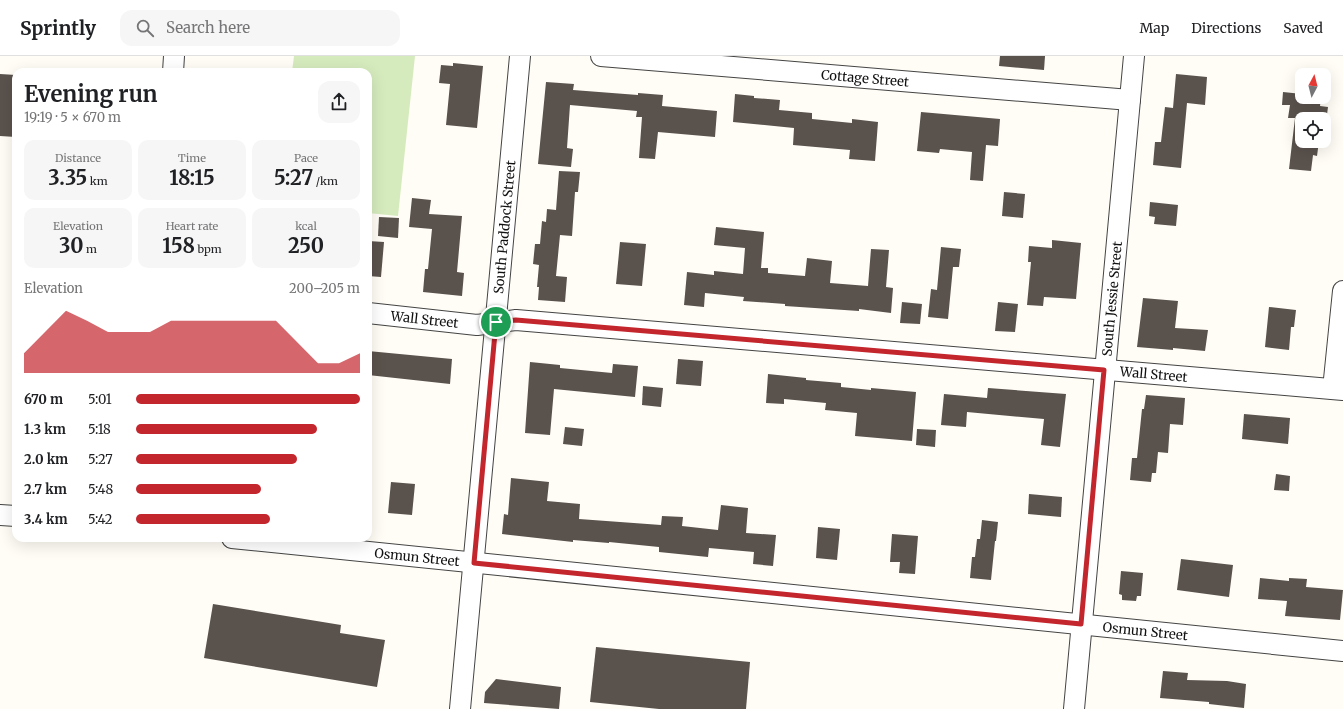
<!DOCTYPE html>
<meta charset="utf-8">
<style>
body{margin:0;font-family:Merriweather,serif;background:#f6f6f6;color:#202124;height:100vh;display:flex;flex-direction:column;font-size:15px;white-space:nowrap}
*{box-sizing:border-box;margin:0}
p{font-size:13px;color:#757577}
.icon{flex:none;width:22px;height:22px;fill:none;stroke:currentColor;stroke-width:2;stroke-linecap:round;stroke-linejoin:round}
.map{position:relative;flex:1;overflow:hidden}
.drawer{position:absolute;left:12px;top:12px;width:360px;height:474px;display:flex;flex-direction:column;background:#fff;border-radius:12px;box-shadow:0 4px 16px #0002}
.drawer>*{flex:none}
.needle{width:26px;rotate:7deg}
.tools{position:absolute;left:1295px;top:12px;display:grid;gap:8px}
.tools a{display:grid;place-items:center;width:36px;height:36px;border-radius:8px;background:#fff;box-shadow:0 4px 16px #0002;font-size:20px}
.pin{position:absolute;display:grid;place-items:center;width:34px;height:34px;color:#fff;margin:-17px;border:2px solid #fff;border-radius:50%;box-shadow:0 1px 4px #0007}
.round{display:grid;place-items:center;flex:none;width:42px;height:42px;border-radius:12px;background:#f6f6f6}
.headline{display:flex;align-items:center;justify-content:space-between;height:68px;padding:0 12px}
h1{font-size:22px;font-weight:700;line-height:30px}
.figures{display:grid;grid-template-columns:repeat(3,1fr);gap:6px;height:68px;padding:4px 12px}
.figures div{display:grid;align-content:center;border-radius:10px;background:#f6f6f6;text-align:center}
.figures b{font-size:20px;font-weight:700}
.figures small{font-size:11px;font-weight:400}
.figures p{font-size:11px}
.chart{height:112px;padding:8px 12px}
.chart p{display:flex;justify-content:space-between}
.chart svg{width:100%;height:72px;margin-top:4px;fill:#c4262e;opacity:.7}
ul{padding:0 12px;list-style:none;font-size:13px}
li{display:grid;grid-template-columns:64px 48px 1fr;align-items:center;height:30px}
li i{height:10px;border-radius:5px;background:#c4262e}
header{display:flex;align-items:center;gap:24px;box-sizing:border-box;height:56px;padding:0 20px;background:#fff;border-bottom:1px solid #e0e0e0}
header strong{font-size:19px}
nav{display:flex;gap:22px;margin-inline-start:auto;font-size:14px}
.search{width:280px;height:36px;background:#f6f6f6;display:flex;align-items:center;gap:10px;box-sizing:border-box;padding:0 14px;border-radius:12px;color:#757577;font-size:15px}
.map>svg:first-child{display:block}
.green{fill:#d5ebbd}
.building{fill:#5a524d}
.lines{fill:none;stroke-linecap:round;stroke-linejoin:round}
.minor-casing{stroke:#444;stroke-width:22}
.minor{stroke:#fff;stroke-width:20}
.route-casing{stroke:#fff;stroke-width:8}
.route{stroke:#c4262e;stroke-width:5}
.labels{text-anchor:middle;stroke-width:4;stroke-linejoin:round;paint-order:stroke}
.street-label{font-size:13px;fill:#111;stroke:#fff}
</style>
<header>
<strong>Sprintly</strong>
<div class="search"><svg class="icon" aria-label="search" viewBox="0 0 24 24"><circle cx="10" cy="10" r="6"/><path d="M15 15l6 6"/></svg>Search here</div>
<nav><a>Map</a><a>Directions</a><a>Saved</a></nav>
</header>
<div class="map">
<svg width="1343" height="653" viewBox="0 0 1343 653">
<rect width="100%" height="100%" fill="#fffdf5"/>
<path class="green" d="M294,0H415L398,160L368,157V16H292Z"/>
<g class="building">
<path d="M1000,0H1045L1044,14L999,10Z"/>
<path d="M453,7L483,10L477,72L446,69L450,28L439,27L441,9L453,10Z"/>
<path d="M0,18L16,19V81L0,80Z"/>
<path d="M1176,18L1207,21L1205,49L1187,47L1181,112L1153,109L1155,86H1161L1165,51L1173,52Z"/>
<path d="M546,26L574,28L573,34L638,39V37L663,39L662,50L717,55L715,81L658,76L655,103L639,102L642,61H636L637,55L570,49L567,92L573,93L571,111L538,108Z"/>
<path d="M1283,36L1302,38V41H1321L1320,50L1328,51L1326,66H1324V63H1302V85H1319L1317,100L1313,99L1311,115L1289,113L1295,62H1288L1290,49H1282Z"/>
<path d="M735,38L754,40V42L780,44L779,54L812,57V63L852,67V63L878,66L875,105L849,103L850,94L793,89L794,72L733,66Z"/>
<path d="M921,56L1000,63L998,90L986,89L983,125L970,124L972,96L940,93L939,97L917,95Z"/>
<path d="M559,115L580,116L578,136H575L572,180L560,179L556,220L567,221L565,246L538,244L539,231H537L539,209L533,208L535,188H540L542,165L546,166L547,153L556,154Z"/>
<path d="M1004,136L1025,138L1023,162L1002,160Z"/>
<path d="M412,142L431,144L429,158L462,160L457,216L464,217L462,240L423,236L425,213H428L432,173L409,171Z"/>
<path d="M1150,146L1178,149L1176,170L1154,168L1155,161L1149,160Z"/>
<path d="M379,161L399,162L398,182L378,180Z"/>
<path d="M716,171L764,176L761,212H768V217L805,220L807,202L832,205L830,227L868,230L871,193L889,194L886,231L893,232L891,257L859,253V255L785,250V248L743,245L744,241L705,237L704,251L684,249L687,216L714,219V215L743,218L745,192L714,189Z"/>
<path d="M1052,184L1081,187L1076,243L1044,241L1043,250L1027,249L1031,206H1028L1029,190L1052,192Z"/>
<path d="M368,185L384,186L381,221L368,220Z"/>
<path d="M620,186L646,188L642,230L616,228Z"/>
<path d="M941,191L961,193L959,211H953L948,263L928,261L931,233L937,234Z"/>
<path d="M1143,242L1178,245L1175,272L1208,274L1205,295L1173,292V294L1137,291Z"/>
<path d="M902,246L922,248L920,268L900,267Z"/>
<path d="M998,246L1018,248L1015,276L995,275Z"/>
<path d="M1269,251L1296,254L1294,271H1291L1289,294L1265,291Z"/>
<path d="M368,295L452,303L450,328L368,319Z"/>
<path d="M678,303L703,305L701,330L676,328Z"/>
<path d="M530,306L560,309V312L612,317L613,308L638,310L635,341L554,333L550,379L525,377Z"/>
<path d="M768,318L806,322V324L841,327V331L871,334V332L916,336L912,385L855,380L857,357L825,354L826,347L784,343V348L766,347Z"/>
<path d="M643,330L663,332L661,351L642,349Z"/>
<path d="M988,332L1066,338L1060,391L1041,389L1044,363L967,356L966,371L941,369L944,338L987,342Z"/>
<path d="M1146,339L1185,342L1183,369L1170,368L1168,397L1158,396L1156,417H1152L1151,426L1130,424L1132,402H1137L1142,353H1144Z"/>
<path d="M1244,358L1290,362L1288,388L1242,383Z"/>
<path d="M565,371L584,373L582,390L563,388Z"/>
<path d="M917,373L936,374L935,391L916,389Z"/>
<path d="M1276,418L1290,420L1289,435L1274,434Z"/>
<path d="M511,422L549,426L547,445L580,448L579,463L661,469L662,460L683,461L682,470L718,474L721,449L748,452L746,477L776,479L773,510L753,508L754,496L709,492L708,501L659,496V491L609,486V487L573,484V486L502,478L504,458L508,459Z"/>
<path d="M391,426L415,428L412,459L388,457Z"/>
<path d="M1029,438L1062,441L1061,461L1028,458Z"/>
<path d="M982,464L998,466L996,485H995L991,524L970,522L972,501H975L977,483H980Z"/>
<path d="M818,471L840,473L837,504L816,502Z"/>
<path d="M892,478L918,480L915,518L899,517L900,506H890Z"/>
<path d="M1181,503L1233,509L1229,541L1177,534Z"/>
<path d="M1121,515L1143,517L1141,540H1137L1136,545L1122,544V539L1119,538Z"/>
<path d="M1260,522L1289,525V522L1307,523L1306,531L1343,534L1340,564L1285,560L1287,545L1258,543Z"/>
<path d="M213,548L341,569L340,577L385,584L377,631L204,602Z"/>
<path d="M596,591L750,606L746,653H659L590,646Z"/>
<path d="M1163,615L1188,617L1187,624L1227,625L1246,628L1244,652L1209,648V646L1160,642Z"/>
<path d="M496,623L561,631L559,653L484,647L485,636Z"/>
</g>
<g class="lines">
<defs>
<g id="minor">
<path id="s1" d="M601,0L1130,44"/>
<path d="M173,16L174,0"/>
<path id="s2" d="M368,257L477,269L516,264L1343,334"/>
<path d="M1333,333L1343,235"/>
<path d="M0,459L16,460"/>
<path id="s3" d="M232,482L1343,595"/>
<path id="s4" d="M460,653L520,0"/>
<path id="s5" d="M1074,653L1134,0"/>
</g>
</defs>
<use href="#minor" class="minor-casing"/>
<use href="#minor" class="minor"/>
</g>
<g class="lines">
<defs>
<path id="route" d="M516,264L1104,314L1081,568L474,507L496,266Z"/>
</defs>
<use href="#route" class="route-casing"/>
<use href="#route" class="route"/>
</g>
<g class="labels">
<g class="street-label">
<text dy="5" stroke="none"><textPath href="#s1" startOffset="265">Cottage Street</textPath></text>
<text dy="5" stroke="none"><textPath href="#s4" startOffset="484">South Paddock Street</textPath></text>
<text dy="5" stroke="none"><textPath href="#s5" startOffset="412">South Jessie Street</textPath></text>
<text dy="5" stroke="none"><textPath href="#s2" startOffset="57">Wall Street</textPath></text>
<text dy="5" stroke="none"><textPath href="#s2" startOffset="789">Wall Street</textPath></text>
<text dy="5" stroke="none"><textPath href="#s3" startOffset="186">Osmun Street</textPath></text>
<text dy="5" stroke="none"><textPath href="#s3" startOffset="918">Osmun Street</textPath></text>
</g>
</g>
</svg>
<div class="tools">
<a><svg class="needle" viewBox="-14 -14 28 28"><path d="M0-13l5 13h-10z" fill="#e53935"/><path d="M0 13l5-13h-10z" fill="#757577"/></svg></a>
<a><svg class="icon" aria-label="locate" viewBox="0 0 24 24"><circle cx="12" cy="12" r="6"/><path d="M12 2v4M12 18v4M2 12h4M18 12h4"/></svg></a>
</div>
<div class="pin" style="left:496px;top:266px;background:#1e9e55"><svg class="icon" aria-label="arrive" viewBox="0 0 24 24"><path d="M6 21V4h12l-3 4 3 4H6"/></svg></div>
<section class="drawer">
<div class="headline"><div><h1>Evening run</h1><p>19:19 · 5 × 670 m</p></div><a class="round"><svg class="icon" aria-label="share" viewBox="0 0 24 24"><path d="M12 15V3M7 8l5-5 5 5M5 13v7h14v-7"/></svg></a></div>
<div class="figures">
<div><p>Distance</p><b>3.35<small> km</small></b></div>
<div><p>Time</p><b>18:15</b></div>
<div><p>Pace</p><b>5:27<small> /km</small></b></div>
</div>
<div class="figures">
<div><p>Elevation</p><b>30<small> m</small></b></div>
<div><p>Heart rate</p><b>158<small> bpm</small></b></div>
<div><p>kcal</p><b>250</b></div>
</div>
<div class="chart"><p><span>Elevation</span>200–205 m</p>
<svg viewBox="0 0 160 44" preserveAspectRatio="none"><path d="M0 44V32L10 19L20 6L30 12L40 19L50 19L60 19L70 12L80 12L90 12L100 12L110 12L120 12L130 25L140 38L150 38L160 32V44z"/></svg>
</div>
<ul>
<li><b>670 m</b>5:01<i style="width:100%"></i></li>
<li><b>1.3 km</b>5:18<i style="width:81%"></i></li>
<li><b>2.0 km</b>5:27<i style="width:72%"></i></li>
<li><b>2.7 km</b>5:48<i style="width:56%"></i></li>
<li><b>3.4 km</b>5:42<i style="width:60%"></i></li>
</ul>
</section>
</div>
